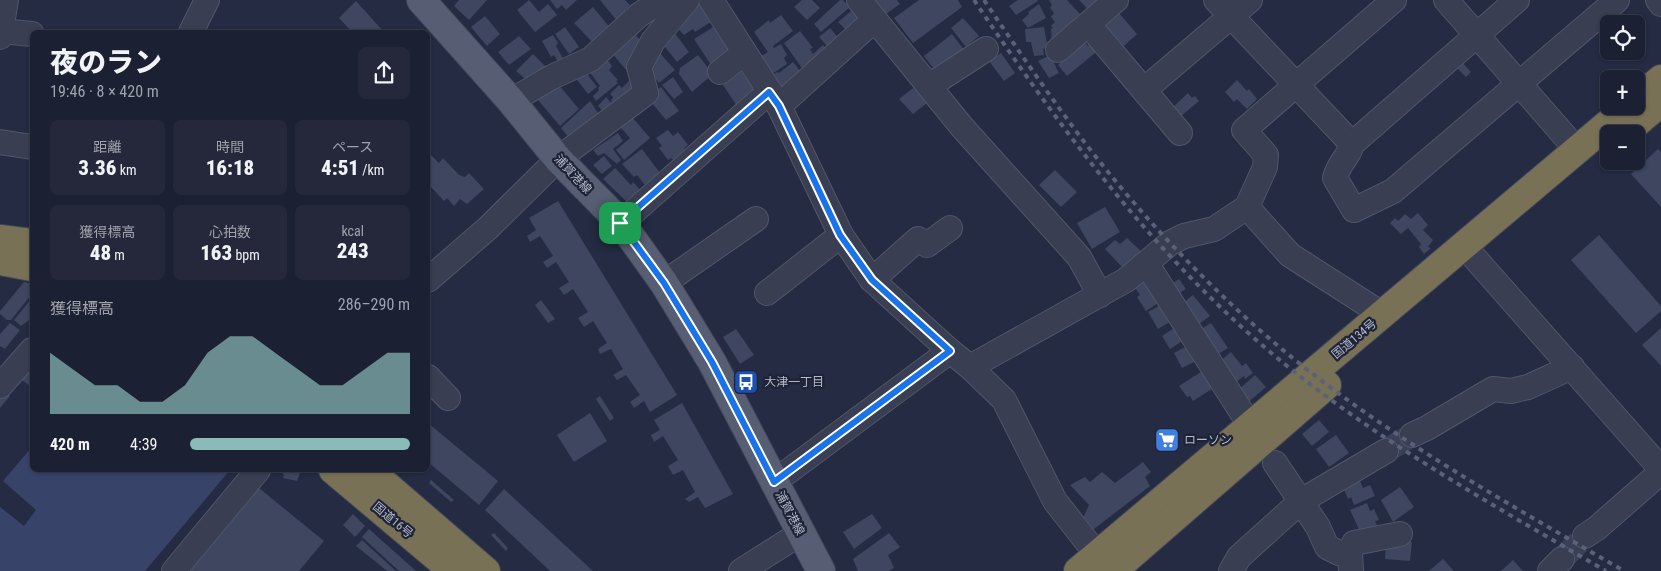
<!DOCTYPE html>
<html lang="ja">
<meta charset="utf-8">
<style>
body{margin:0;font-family:"Roboto Condensed","Noto Sans JP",sans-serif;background:#24283a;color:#f1f3f6;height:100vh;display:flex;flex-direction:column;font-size:19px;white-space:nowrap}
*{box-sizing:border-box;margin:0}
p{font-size:16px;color:#a0a3ac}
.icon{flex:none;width:28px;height:28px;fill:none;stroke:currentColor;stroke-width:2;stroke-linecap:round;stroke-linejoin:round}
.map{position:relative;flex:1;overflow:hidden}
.panel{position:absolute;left:30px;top:30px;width:400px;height:442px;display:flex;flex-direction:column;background:#1b2032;border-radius:8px;box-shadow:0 1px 4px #0004,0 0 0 1px #393e4d}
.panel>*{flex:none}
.buttons{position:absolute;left:1600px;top:15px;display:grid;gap:10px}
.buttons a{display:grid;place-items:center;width:45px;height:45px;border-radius:8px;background:#1b2032;box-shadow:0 1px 4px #0004,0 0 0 1px #393e4d;font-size:25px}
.pin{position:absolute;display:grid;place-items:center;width:42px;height:42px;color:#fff;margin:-21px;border-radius:10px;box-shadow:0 2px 8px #0006}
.round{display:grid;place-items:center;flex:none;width:52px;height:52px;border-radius:8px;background:#24283a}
.summary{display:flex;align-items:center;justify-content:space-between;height:85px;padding:0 20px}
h1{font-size:28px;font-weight:800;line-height:38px}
.stats{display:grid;grid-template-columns:repeat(3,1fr);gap:8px;height:85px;padding:5px 20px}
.stats div{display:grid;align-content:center;border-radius:8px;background:#24283a;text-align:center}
.stats b{font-size:21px;font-weight:800}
.stats small{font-size:14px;font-weight:400}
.stats p{font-size:14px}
.chart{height:140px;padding:10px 20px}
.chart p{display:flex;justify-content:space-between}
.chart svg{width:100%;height:90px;margin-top:5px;fill:#8bbbb9;opacity:.7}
ul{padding:0 20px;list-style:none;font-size:16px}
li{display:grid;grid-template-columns:80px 60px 1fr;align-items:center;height:38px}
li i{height:12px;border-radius:6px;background:#8bbbb9}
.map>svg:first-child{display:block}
.water{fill:#38436a}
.building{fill:#3e4660}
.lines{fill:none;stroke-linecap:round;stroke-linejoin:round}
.minor-tunnel{stroke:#3a4057;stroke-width:24;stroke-dasharray:24 12;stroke-linecap:butt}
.minor-casing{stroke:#515669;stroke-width:26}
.major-casing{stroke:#43475b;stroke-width:30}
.highway-casing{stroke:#414659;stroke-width:30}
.minor{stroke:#393e52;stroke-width:24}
.major{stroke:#575d72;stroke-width:28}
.highway{stroke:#787156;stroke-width:28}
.rail{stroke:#5b6179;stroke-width:4;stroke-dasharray:5 5;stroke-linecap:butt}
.route-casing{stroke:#fff;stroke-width:10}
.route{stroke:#1a73e8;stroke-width:6}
.labels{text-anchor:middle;stroke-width:4.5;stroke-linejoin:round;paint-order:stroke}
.street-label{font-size:12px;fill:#b6bacc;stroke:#1e2337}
.poi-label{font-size:12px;fill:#b6bacc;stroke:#1e2337;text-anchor:start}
</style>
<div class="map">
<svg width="1661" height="571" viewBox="0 0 1661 571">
<rect width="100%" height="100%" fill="#242b42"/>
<path class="water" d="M32,447V470H230L145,571H0V507L24,526L36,510L3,481Z"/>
<g class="building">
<path d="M459,0H487L469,20L454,6Z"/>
<path d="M529,0L539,12L548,4L557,15L535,32L517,10Z"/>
<path d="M550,0H577L566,10L562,5L557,9Z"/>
<path d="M600,0H625L630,5L625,10L627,12L617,21Z"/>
<path d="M700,0L714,20L695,32L693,29L684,35L673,23L684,10Z"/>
<path d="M802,0H812L820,8L807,20L794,7Z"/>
<path d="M840,0H843L850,7L821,32L814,24Z"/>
<path d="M873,0H897L900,4L882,17Z"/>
<path d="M919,0H958L962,7L913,43L894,18Z"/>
<path d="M1018,0H1037L1038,1L1016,15L1009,6Z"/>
<path d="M1049,0H1067L1080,14L1076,17L1078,20L1052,46L1051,29L1053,28L1051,26L1055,22L1051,17L1054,13L1050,8L1052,5Z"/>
<path d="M1079,0H1105L1091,13Z"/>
<path d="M356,1L384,32H352L339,18Z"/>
<path d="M1039,4L1046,18L1028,28L1022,20L1029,14L1028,12Z"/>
<path d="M857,6L867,18L849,33L838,22Z"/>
<path d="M593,7L612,30L595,45L574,23Z"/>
<path d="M1119,13L1137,34L1124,46L1105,26Z"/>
<path d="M781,15L793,31L773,46L774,48L781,44L787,55L784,58L787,64L772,74L761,56L768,52L754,32L769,20L770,23Z"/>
<path d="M485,16L500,34L487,46L471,27Z"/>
<path d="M963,18L979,36L966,47L951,28Z"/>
<path d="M715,26L733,54L713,68L694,39Z"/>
<path d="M565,27L579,47L569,54L555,34Z"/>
<path d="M1044,27L1048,48L1043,49L1044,55L1034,56L1031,42H1026L1025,29Z"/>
<path d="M830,28L843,43L832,52L819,37Z"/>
<path d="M800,31L813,48L810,49L813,54L823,45L830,53L807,75L784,43Z"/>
<path d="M633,32L643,43L637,60L626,70L611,52Z"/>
<path d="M674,32L689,52L677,62L661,42Z"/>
<path d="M952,34L965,51L937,73L924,56Z"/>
<path d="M553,35L558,43L556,46L564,60L559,63L554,55L551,57L542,41Z"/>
<path d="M519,36L531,49L509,65L498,52Z"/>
<path d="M1082,39L1088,46L1094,40L1101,48L1067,76L1058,65Z"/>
<path d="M659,52L675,70L659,83L644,66Z"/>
<path d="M1001,53L1015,73L1004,81L989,61Z"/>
<path d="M533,54L546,67L530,83L516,71Z"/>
<path d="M604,55L612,66L609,70L618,80L616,81L618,83L596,101L593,96L599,90L598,88L600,86L589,71Z"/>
<path d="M698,55L713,74L692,92L679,74L680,68Z"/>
<path d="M1050,55L1059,73L1049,78L1038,61Z"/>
<path d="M1461,61L1471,72L1466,77L1455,66Z"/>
<path d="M793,62L805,77L783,93L770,77L777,72L779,73Z"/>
<path d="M741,71L756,92L737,106L719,79Z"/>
<path d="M589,73L588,75L597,87L588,94L574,76Z"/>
<path d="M673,77L683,92L674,99L662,85Z"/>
<path d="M630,80L638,90L619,109L611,101L613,97L610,94L619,85L622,88Z"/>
<path d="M1237,80L1247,91L1249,89L1257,99L1247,109L1237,99L1234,102L1225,92Z"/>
<path d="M558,84L579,109L560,126L538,100Z"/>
<path d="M920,86L931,100L913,114L899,99L913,88L915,90Z"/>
<path d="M661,87L679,111L666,120L647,97Z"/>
<path d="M1188,93L1192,98L1195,96L1199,101L1180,117L1172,108Z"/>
<path d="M606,97L618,110L609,118L598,106Z"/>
<path d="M590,101L602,119L573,143L561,128Z"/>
<path d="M632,117L650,138L624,160L616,150L630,138L620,127Z"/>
<path d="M668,130L673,136L678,132L688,145L684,148L690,156L679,165L671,158L668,160L659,148L662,146L656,138Z"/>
<path d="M618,133L623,141L613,149L621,160L617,164L604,153L598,156L593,150Z"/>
<path d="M642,149L663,177L648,189L637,175L634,177L622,164Z"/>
<path d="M1658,149L1661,152V207L1631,174Z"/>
<path d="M428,152L439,163L443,158L459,175L465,177L469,173L484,189L467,204L460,199L454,206L447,198L444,201L431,187L428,189Z"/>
<path d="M604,156L612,166L602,174L593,165Z"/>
<path d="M615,168L631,185L633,182L642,192L629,204L603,179Z"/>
<path d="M1055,170L1077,192L1061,207L1039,185Z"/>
<path d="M558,201L677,395L650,412L644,401L634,408L630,402L640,395L626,375L617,380L613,375L623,369L611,349L600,354L598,349L607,343L593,321L584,327L578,318L588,312L573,289L564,295L559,288L569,282L556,262L547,268L543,262L553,256L540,236L530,242L527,236L536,230L529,218Z"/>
<path d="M1105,207L1120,232L1092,249L1077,223Z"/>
<path d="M1418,213L1428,225L1423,230L1433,240L1428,247L1431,248L1424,254L1419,247L1421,244L1408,228L1401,234L1390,223L1395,218L1398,221L1405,214L1411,219Z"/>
<path d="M1599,235L1661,306V311L1636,333L1571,260Z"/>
<path d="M1127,238L1141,251L1123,268L1105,249L1115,240L1120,244Z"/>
<path d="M1148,276L1164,299L1146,311L1137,297L1140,295L1134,286Z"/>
<path d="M1179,279L1186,289L1180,293L1173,283Z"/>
<path d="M24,282L32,284V294L11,320H7L0,314V311Z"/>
<path d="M1193,295L1210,316L1199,324L1183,303Z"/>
<path d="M32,298V318L21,326L14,320Z"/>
<path d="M541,300L555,319L548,323L535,305Z"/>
<path d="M1166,302L1175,319L1158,329L1148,312Z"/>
<path d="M10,323L20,330L5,349L0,346V334Z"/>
<path d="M1211,323L1228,348L1215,356L1198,331Z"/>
<path d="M1179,325L1187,338L1170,349L1162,336Z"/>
<path d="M1661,328V366L1642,345Z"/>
<path d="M736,329L754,355L740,364L723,337Z"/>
<path d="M1191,344L1200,359L1182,368L1174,353Z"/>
<path d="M1231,352L1242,366L1246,363L1253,373L1245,379L1244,376L1232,385L1219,362Z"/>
<path d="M32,367V381L29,385L22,380Z"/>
<path d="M1204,370L1215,387L1193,401L1190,396L1187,397L1179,386Z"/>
<path d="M1255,375L1266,387L1246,404L1236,392Z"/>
<path d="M4,392L10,396L0,408V397Z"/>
<path d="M600,396L614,418L610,421L596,399Z"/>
<path d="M682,403L733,494L705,508L698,497L689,502L685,499L695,492L683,470L673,475L668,466L678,460L663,436L654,442L651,435L660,430L654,420Z"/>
<path d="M590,413L607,441L574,462L557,435Z"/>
<path d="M1319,420L1329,432L1312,446L1302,434Z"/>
<path d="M428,423L498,481L479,505L428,462Z"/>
<path d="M1336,435L1349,453L1329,467L1316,449Z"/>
<path d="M1143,462L1151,472L1145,477L1150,486L1090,532L1081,522L1089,505L1070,485L1085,477L1090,482L1102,472L1115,483Z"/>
<path d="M281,470H292L300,473L297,481L283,478L284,476Z"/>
<path d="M1358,476L1363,488L1370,485L1375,496L1354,505L1351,497L1348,499L1341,483Z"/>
<path d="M431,480L454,500L451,502L429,483Z"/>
<path d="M1400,487L1414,507L1393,522L1381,500Z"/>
<path d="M259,488L324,541L299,571H189Z"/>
<path d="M504,489L593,571H550L485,510Z"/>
<path d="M1367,503L1370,511L1374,509L1379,520L1375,521L1379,529L1362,536L1350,510Z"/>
<path d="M353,514L365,526L355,537L343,525Z"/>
<path d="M872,514L882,528L854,549L843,532Z"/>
<path d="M369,529L416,571H399L362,537Z"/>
<path d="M494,533L508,548L506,551L491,535Z"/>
<path d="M889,533L900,547L888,555L894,568L889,571H858L853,559Z"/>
<path d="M362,540L396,571H387L356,546Z"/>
<path d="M1386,540L1412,542L1410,561L1385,559Z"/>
<path d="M1443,559L1454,571H1429Z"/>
<path d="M1513,560L1523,571H1501Z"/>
</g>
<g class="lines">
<g class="minor-tunnel">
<path d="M1386,451L1412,435"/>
<path d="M1562,559L1585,536"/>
</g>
<defs>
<g id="minor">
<path d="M711,0L779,106L841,235L872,280L950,351L970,367L1004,400L1055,501L1109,570"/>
<path d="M859,0L962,127L1079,257L1100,295"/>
<path d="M1216,0L1352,144"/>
<path d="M1446,0L1577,150"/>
<path d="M1517,0L1352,144C1349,157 1338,164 1335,178L1354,210L1393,191L1617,0"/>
<path d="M1658,0L1661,4"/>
<path d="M1088,24L1180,133"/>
<path d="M1,31L32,34"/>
<path d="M191,32L207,0"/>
<path d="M0,37L6,0"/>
<path d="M1058,50L1116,0"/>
<path d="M720,72L744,53"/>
<path d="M929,86L986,49"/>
<path d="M1144,90L1250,0"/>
<path d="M511,101L552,77L591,59L639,15L662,0"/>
<path d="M779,106L874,20"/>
<path d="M0,142L32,147"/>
<path d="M1247,207L1290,255L1382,314"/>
<path d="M621,223L769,92"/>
<path d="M1465,247L1661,469"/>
<path d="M1146,263L1250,425"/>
<path d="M428,280L488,228L558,159L646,93L639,67L653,41L687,0"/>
<path d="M872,280L918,239L927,245L950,228"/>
<path d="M664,283L756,219"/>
<path d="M767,293L841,235"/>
<path d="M970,367L1126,280L1170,243L1184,236L1214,229L1247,207L1265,167L1266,155L1244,130L1394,0"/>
<path d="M428,377L448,398"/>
<path d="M0,386L32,350"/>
<path d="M1412,435L1427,428L1493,389L1511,391L1528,387L1572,367"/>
<path d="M1275,463L1318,527L1327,547L1339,553H1350"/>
<path d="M774,482L950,351"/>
<path d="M1585,536L1597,528L1661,472"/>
<path d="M174,571L258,470"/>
<path d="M741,571L801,533"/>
<path d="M1231,571L1239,557L1301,501L1386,451"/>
<path d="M1351,571L1350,553L1354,543L1400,534"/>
<path d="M1550,571L1562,559"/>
</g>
<path id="major" d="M421,0L511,101L558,159L621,223L664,283L712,362L821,571"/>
<g id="highway">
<path d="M1636,100L1661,79"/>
<path d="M1624,134L1661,102"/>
<path d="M0,239L32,243"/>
<path d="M0,261L32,267"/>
<path d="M333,470L453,571"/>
<path d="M369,470L486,571"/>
<path d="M1078,571L1629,106"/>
<path d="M1113,571L1327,385"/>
</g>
</defs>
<use href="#minor" class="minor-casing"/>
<use href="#major" class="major-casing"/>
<use href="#highway" class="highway-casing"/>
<use href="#minor" class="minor"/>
<use href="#major" class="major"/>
<use href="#highway" class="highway"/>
<g class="rail">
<path d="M974,0C1058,125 1147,246 1262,345C1366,435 1488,502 1606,571"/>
<path d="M984,0C1016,47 1048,94 1082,139C1131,203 1185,262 1244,316C1357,420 1492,494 1624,571"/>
</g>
</g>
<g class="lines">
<defs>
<path id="route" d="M769,92L779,106L840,235L872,280L950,351L774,482L712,362L664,283L620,223Z"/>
</defs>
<use href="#route" class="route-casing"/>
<use href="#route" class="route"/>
</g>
<defs>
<symbol id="bus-square" viewBox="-11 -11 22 22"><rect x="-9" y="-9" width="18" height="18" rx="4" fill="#1a4fb4" stroke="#1e2337"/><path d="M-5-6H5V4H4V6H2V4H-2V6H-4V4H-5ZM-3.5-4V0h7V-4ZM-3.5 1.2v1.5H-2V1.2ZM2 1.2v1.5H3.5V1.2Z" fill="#fff"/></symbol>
<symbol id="supermarket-square" viewBox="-11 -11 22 22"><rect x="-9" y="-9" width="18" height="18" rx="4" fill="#3f7fe0" stroke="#1e2337"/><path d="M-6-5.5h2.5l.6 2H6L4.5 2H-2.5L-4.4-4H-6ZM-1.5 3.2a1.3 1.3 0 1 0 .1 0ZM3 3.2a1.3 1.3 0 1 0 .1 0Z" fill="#fff"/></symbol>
</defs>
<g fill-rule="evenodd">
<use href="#bus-square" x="732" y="368" width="28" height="28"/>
<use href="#supermarket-square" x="1153" y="426" width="28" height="28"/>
</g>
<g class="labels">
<g class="street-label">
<text transform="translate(573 174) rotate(47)" y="4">浦賀港線</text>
<text transform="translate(1354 339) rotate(-40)" y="4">国道134号</text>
<text transform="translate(790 513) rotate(62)" y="4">浦賀港線</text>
<text transform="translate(393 520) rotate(40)" y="4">国道16号</text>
</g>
<g class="poi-label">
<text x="764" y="386">大津一丁目</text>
<text x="1184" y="444">ローソン</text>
</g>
</g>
</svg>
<div class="buttons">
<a><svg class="icon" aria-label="locate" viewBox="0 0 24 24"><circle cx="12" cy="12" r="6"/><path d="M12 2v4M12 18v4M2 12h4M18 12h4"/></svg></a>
<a>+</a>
<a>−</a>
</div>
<div class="pin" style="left:620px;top:223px;background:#1e9e55"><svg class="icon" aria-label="arrive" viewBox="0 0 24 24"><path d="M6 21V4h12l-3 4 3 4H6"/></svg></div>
<section class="panel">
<div class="summary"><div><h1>夜のラン</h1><p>19:46 · 8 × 420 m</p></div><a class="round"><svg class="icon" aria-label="share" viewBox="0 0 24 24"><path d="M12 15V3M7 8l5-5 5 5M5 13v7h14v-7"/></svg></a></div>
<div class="stats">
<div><p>距離</p><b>3.36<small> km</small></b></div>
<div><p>時間</p><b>16:18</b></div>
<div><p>ペース</p><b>4:51<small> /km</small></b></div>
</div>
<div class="stats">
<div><p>獲得標高</p><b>48<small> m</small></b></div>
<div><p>心拍数</p><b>163<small> bpm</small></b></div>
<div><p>kcal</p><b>243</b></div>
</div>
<div class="chart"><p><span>獲得標高</span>286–290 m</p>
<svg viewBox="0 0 160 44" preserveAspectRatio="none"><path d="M0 44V14L10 22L20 30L30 30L40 38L50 38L60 30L70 14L80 6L90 6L100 14L110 22L120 30L130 30L140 22L150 14L160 14V44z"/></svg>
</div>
<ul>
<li><b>420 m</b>4:39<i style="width:100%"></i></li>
</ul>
</section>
</div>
